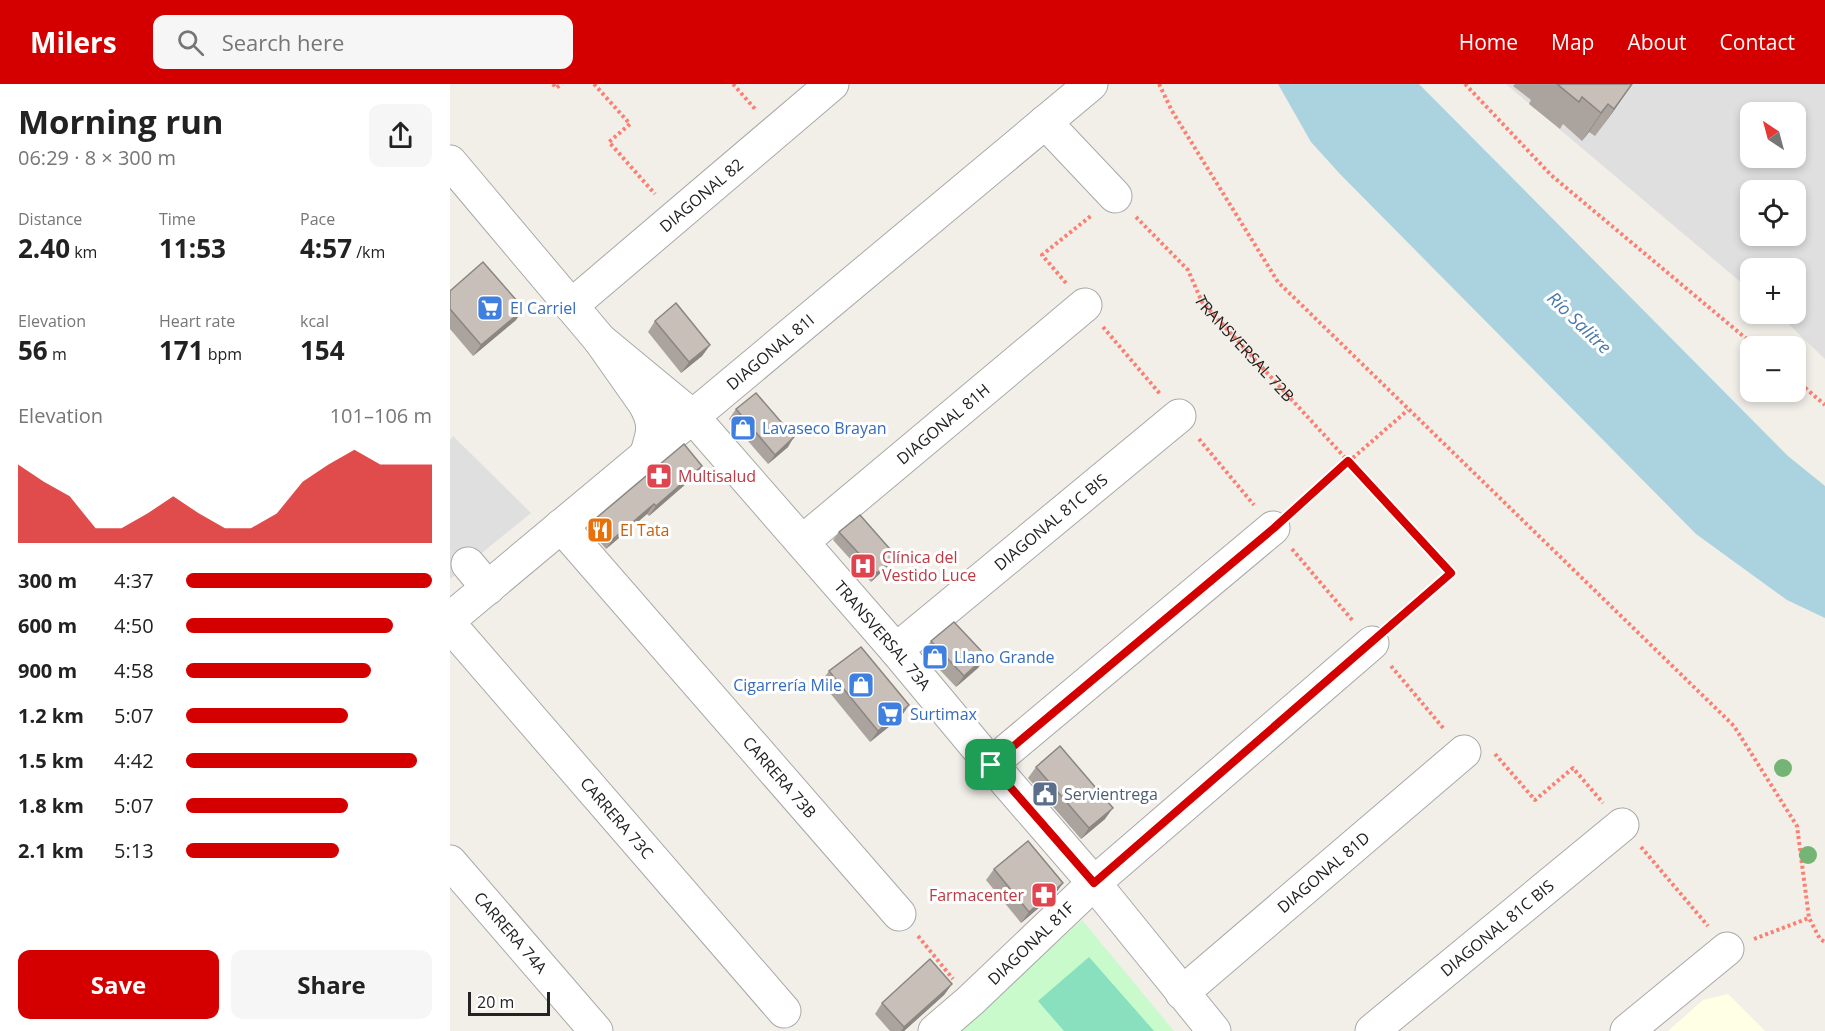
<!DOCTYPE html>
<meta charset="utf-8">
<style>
body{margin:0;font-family:"Open Sans",sans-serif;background:#f6f6f6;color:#222;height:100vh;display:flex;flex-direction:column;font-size:22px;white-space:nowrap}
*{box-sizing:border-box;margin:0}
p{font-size:20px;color:#767676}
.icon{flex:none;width:33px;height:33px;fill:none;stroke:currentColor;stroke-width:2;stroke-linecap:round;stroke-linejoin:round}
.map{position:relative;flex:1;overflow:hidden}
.details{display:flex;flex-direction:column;background:#fff;width:450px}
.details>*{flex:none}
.needle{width:39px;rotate:324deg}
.controls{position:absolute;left:1290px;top:18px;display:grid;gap:12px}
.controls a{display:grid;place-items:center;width:66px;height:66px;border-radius:12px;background:#fff;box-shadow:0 3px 9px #0003;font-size:30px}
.scale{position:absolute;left:18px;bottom:15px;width:82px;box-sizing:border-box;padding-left:6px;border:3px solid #222;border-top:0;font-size:16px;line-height:21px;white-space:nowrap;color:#222;-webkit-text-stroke:4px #fff;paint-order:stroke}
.pin{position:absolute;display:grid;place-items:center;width:51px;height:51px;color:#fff;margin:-26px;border-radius:12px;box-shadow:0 3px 9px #0006}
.round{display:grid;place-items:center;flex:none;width:63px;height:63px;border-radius:12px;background:#f6f6f6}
.headline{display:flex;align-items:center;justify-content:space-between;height:102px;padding:0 18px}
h1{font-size:33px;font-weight:700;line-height:45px}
.stats{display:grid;grid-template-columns:repeat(3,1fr);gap:9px;height:102px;padding:6px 18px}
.stats div{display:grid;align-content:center}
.stats b{font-size:26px;font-weight:700}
.stats small{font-size:16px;font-weight:400}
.stats p{font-size:16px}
.chart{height:168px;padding:12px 18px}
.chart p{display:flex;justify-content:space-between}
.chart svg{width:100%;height:108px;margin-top:6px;fill:#d40000;opacity:.7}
.primary-button{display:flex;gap:12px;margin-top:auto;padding:12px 18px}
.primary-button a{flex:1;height:69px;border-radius:12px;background:#d40000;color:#fff;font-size:24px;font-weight:700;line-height:69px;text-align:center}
.primary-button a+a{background:#f6f6f6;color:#222}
ul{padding:0 18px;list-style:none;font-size:20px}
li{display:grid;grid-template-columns:96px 72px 1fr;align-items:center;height:45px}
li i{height:15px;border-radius:8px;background:#d40000}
header{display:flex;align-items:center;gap:36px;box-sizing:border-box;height:84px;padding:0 30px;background:#d40000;color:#fff}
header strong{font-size:28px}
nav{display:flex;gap:33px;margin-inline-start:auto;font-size:21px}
.search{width:420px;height:54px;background:#f6f6f6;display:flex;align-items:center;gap:15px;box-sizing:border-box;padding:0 21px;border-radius:12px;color:#767676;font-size:22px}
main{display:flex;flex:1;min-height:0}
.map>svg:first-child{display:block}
.residential{fill:#e0dfdf;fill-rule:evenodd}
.education{fill:#ffffe5}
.park{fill:#c8facc}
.pitch{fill:#88e0be}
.water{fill:#aad3df}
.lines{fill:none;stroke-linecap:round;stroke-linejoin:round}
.minor-casing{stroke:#a9a9a9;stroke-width:35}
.path{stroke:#fa8072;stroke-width:4;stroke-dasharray:3 3;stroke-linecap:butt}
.minor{stroke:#fff;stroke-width:33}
.tree{fill:#74b475}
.wall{fill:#aba49e}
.shaded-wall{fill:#8b8681}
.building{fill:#c7bfb8;stroke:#8b8681;stroke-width:1.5}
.route-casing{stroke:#fff;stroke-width:12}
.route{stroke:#d40000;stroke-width:8}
.labels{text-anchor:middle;stroke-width:6;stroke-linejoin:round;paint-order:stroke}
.street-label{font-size:16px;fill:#222;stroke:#fff}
.shop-label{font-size:16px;fill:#366cbe;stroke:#fff;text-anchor:start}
.health-label{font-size:16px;fill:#be3a42;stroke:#fff;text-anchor:start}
.food-label{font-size:16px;fill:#c56008;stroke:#fff;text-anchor:start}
.service-label{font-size:16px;fill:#4e5e75;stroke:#fff;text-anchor:start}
.water-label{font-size:18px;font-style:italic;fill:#4a7aab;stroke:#fff}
</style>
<header>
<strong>Milers</strong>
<div class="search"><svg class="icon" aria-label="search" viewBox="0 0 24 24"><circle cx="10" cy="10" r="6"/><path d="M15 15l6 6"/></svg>Search here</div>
<nav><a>Home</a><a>Map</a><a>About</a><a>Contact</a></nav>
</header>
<main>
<section class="details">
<div class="headline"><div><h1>Morning run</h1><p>06:29 · 8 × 300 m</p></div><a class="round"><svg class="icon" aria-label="share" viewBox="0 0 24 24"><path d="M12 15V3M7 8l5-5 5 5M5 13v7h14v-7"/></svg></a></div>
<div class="stats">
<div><p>Distance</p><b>2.40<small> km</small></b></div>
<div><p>Time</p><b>11:53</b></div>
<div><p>Pace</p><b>4:57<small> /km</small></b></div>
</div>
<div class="stats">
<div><p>Elevation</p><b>56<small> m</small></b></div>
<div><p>Heart rate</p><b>171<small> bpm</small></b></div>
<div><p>kcal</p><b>154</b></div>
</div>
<div class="chart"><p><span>Elevation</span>101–106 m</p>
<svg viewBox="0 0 160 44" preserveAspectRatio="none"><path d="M0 44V12L10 19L20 25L30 38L40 38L50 32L60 25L70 32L80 38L90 38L100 32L110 19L120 12L130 6L140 12L150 12L160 12V44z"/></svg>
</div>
<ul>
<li><b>300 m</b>4:37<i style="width:100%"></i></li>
<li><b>600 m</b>4:50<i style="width:84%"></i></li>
<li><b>900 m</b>4:58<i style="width:75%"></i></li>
<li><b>1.2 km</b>5:07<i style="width:66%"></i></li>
<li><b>1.5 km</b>4:42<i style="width:94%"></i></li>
<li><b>1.8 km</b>5:07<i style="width:66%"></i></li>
<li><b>2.1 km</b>5:13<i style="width:62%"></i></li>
</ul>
<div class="primary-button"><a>Save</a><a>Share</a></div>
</section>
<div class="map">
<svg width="1375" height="947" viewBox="0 0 1375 947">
<rect width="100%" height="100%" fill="#f2efe9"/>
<g class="residential">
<path d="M1056,0H1375V275L1328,230H1346V184H1300V206ZM1300,28H1346V74H1300ZM1300,106H1346V152H1300Z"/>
<path d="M3,352L81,429L0,495V356Z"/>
</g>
<path class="education" d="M1278,910L1315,947H1218L1253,916Z"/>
<path class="park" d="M632,836L724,947H510Z"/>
<path class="pitch" d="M639,873L704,947H614L588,917Z"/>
<path class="water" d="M828,0H969L1338,372L1375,402V534L1337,516L1246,450L890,90L861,58Z"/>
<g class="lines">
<defs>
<g id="minor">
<path d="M595,38L665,112"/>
<path d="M0,78L150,256L195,320C207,341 203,350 196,372"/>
<path id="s2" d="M121,222L382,0"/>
<path id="s3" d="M150,256L242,332L446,566L541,680L644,799L764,947"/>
<path id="s4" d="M111,442L449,830"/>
<path id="s5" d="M352,458L635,221"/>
<path d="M18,480L38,504"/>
<path id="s6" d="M0,535L641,0"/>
<path id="s7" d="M0,541L334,927"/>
<path id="s8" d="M446,566L729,332"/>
<path d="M541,680L823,444"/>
<path id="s9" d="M0,778L146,947"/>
<path id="s10" d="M732,909L1014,668"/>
<path id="s11" d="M485,947L520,917L644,799L922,559"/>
<path id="s12" d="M922,947L1172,741"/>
<path d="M1177,947L1277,865"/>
</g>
</defs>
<use href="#minor" class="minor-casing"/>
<g class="path">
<path d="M103,0L106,4L112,0"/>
<path d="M144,0L180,40L159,58L205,110"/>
<path d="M283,0L306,26"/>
<path d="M709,0L722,27L828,198L1284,642L1347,742L1359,834L1370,855L1375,858"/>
<path d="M1015,0L1101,91L1305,262"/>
<path id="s1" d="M686,133L738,186L752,218L1001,489L944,539"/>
<path d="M616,199L592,171L642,131"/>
<path d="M653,243L711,311"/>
<path d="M1346,296L1375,321"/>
<path d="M749,355L804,421"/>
<path d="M844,425L958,326"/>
<path d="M842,465L903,537"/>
<path d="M941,582L994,645"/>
<path d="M1045,670L1085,716L1123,684L1153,719"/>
<path d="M1191,763L1258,842"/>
<path d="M468,852L503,895"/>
<path d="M1304,855L1359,834"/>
</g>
<use href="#minor" class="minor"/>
</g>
<g class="tree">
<circle cx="1333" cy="684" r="9"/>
<circle cx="1358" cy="771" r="9"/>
</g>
<g class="wall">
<path d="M1065,0H1182L1145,52L1139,48L1132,57L1113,40L1110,45L1079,20L1081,16L1063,2Z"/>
<path d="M0,207L66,236L23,272L0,245Z"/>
<path d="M205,237L260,261L252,272L231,289L198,248Z"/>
<path d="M286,325L338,363L318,380L279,335Z"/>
<path d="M245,392L199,432L197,430L156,465L138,444L145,435Z"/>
<path d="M389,448L446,472L440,480L421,498L383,456Z"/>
<path d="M481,557L536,572L528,584L506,603L473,568Z"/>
<path d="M379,587L451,633L420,658L371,598Z"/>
<path d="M586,683L655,735L631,755L578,694Z"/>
<path d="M544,785L613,799L605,810L571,839L536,796Z"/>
<path d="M502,900L494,911L454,947H440L425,930L432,919Z"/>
</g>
<g class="shaded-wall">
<path d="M1182,0L1163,28L1145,52L1164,25Z"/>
<path d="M1158,20L1139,48L1132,57L1151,29Z"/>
<path d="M74,225L66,236L23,272L31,261Z"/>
<path d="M260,261L252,272L231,289L239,278Z"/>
<path d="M344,353L338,363L318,380L325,371Z"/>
<path d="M252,382L245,392L199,432L206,422Z"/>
<path d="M204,420L197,430L156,465L163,455Z"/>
<path d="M446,472L440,480L421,498L427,489Z"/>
<path d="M536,572L528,584L506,603L514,592Z"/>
<path d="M459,621L451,633L420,658L428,647Z"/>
<path d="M663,724L655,735L631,755L639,744Z"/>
<path d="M613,799L605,810L571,839L579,828Z"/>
<path d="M502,900L494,911L454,947H451L454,943Z"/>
</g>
<g class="building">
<path d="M1107,0H1182L1164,25L1158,20L1151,29L1132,13L1129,18Z"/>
<path d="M33,178L74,225L31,261L0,225V207Z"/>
<path d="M226,219L260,261L239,278L205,237Z"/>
<path d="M306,309L344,353L325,371L286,325Z"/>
<path d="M234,360L252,382L206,422L204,420L163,455L145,435Z"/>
<path d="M410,431L446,472L427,489L389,448Z"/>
<path d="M504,538L536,572L514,592L481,557Z"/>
<path d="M411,563L459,621L428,647L379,587Z"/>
<path d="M610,662L663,724L639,744L586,683Z"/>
<path d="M578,757L613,799L579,828L544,785Z"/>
<path d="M480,875L502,900L454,943L432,919Z"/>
</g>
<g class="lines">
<defs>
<path id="route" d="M898,377L1001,489L644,799L541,681L824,444Z"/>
</defs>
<use href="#route" class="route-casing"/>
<use href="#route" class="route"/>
</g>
<defs>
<symbol id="supermarket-square" viewBox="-11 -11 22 22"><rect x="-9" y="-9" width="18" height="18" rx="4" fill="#3f7fe0" stroke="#fff"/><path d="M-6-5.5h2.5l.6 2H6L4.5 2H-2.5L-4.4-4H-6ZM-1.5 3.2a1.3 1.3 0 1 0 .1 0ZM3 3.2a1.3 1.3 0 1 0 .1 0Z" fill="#fff"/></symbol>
<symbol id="shop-square" viewBox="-11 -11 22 22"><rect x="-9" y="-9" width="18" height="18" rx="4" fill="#3f7fe0" stroke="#fff"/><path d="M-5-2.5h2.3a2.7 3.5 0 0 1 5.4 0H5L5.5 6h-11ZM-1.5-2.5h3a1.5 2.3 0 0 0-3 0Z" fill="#fff"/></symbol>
<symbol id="pharmacy-square" viewBox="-11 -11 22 22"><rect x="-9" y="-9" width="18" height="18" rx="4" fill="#e0444e" stroke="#fff"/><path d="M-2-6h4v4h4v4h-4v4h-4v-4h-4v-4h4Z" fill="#fff"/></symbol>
<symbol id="restaurant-square" viewBox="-11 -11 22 22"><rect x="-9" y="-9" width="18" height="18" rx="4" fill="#e8710a" stroke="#fff"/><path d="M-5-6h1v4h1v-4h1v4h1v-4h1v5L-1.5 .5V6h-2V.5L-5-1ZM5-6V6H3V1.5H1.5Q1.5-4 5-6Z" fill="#fff"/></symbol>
<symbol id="hospital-square" viewBox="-11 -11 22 22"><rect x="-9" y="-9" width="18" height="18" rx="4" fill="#e0444e" stroke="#fff"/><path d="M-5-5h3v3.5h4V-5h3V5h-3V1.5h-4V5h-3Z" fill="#fff"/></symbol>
<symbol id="civic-square" viewBox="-11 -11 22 22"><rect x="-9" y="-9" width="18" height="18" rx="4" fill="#5c6f8a" stroke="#fff"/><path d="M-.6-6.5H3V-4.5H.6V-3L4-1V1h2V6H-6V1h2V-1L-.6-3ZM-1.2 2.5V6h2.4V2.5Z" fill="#fff"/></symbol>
</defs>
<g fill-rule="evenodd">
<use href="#supermarket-square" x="25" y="209" width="30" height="30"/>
<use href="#shop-square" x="278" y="329" width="30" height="30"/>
<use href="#pharmacy-square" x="194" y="377" width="30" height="30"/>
<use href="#restaurant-square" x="135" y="431" width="30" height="30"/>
<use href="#hospital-square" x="398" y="467" width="30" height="30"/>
<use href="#shop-square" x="470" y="558" width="30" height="30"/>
<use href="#shop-square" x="396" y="586" width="30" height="30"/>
<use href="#supermarket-square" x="425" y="615" width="30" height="30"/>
<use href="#civic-square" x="580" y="695" width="30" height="30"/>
<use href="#pharmacy-square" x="579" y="796" width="30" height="30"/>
</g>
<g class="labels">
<g class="street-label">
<text dy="6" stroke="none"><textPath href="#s2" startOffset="171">DIAGONAL 82</textPath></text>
<text dy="6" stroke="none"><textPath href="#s1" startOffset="172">TRANSVERSAL 72B</textPath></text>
<text dy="6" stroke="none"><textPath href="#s6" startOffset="417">DIAGONAL 81I</textPath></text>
<text dy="6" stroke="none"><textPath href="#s5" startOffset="184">DIAGONAL 81H</textPath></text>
<text dy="6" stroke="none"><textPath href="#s8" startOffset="201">DIAGONAL 81C BIS</textPath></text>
<text dy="6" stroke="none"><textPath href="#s3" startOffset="410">TRANSVERSAL 73A</textPath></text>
<text dy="6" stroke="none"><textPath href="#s4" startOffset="333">CARRERA 73B</textPath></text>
<text dy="6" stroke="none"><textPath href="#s7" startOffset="255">CARRERA 73C</textPath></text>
<text dy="6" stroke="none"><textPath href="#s10" startOffset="186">DIAGONAL 81D</textPath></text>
<text dy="6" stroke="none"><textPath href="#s12" startOffset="162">DIAGONAL 81C BIS</textPath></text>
<text dy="6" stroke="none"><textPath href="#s9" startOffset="93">CARRERA 74A</textPath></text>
<text dy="6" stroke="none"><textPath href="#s11" startOffset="130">DIAGONAL 81F</textPath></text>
</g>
<g class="shop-label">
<text x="60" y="230">El Carriel</text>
<text x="312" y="350">Lavaseco Brayan</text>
<text x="504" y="579">Llano Grande</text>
<text x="392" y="607" text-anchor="end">Cigarrería Mile</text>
<text x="460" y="636">Surtimax</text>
</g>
<g class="health-label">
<text x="228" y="398">Multisalud</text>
<text x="432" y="479">Clínica del<tspan x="432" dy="18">Vestido Luce</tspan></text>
<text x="574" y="817" text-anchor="end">Farmacenter</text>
</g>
<g class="food-label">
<text x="170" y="452">El Tata</text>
</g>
<g class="service-label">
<text x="614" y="716">Servientrega</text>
</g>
<g class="water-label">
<text transform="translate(1129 239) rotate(44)" y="6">Río Salitre</text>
</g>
</g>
</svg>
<div class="controls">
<a><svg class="needle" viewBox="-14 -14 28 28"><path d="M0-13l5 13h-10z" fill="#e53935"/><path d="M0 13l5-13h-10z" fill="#767676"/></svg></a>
<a><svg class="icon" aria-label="locate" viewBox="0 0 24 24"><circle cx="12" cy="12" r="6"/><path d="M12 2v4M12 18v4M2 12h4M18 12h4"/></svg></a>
<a>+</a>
<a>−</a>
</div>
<div class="scale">20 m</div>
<div class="pin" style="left:541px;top:681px;background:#1e9e55"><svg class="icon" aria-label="arrive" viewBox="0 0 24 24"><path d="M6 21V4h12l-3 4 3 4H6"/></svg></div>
</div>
</main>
